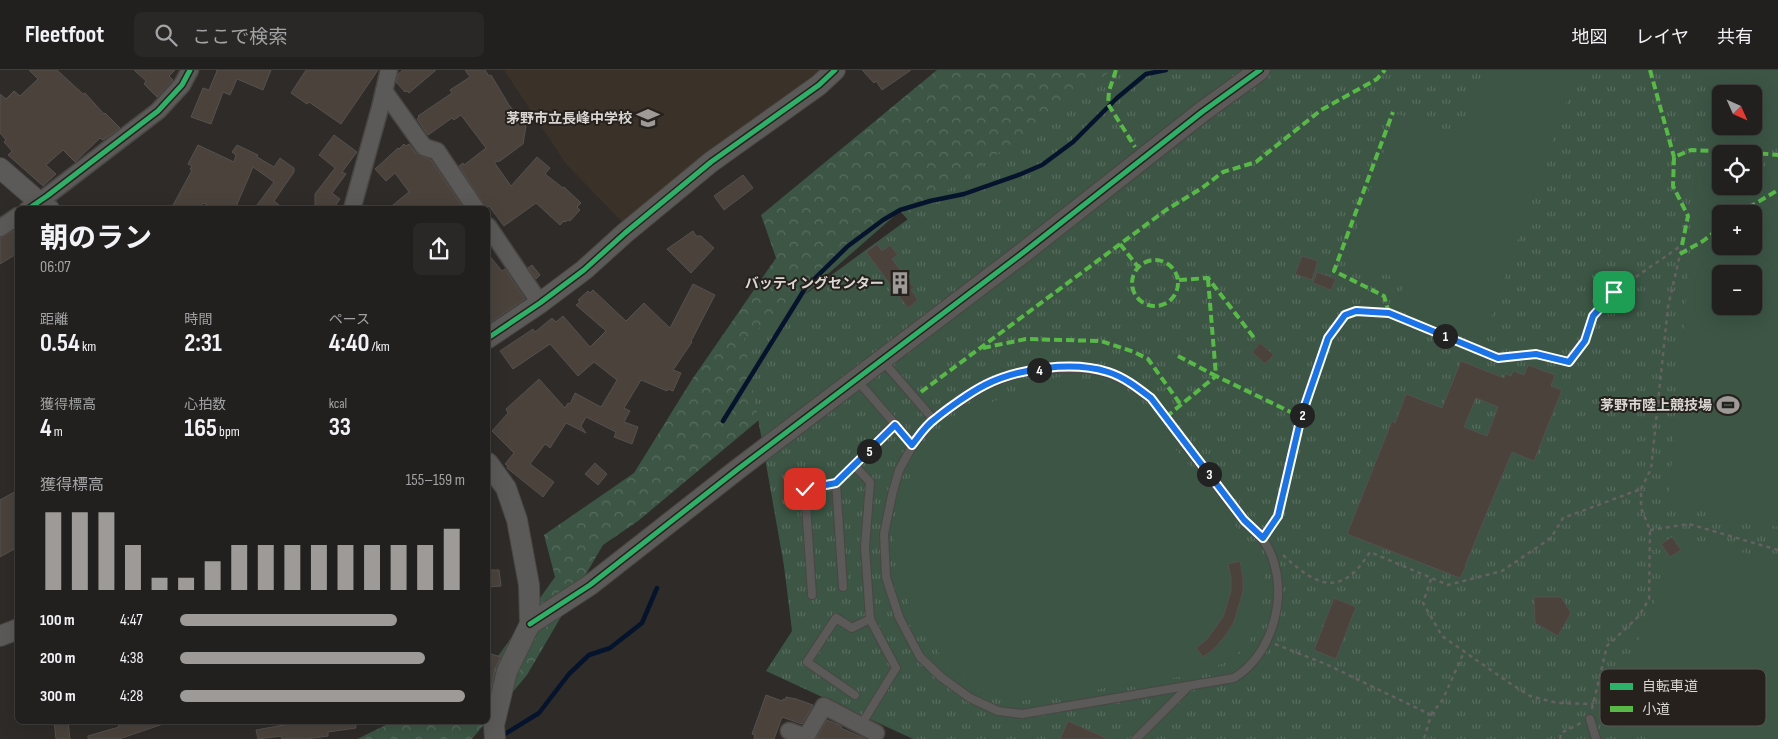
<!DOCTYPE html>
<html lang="ja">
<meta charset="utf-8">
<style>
body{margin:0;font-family:"Sofia Sans Condensed","Noto Sans JP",sans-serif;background:#2a2827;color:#f1f3f6;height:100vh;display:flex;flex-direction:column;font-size:19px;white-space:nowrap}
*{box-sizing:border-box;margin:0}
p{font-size:16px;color:#a2a3a4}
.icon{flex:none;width:28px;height:28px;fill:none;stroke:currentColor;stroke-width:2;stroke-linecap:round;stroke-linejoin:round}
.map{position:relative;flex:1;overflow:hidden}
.details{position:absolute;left:15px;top:136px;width:475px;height:518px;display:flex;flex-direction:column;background:#22201e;border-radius:8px;box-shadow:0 5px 20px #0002,0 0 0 1px #3f3e3c}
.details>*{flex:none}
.needle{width:32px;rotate:135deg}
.fabs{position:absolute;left:1712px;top:15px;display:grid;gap:10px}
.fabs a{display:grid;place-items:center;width:50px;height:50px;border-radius:8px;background:#22201e;box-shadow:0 5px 20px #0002,0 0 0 1px #3f3e3c;font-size:25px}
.pin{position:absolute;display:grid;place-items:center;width:42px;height:42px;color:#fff;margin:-21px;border-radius:10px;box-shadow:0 2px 8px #0006}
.km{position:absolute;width:25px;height:25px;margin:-12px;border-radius:50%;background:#222;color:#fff;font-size:14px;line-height:25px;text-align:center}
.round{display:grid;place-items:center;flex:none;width:52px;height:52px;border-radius:8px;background:#2a2827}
.headline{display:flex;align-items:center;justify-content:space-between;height:85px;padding:0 25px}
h1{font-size:28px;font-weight:700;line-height:38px}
.metrics{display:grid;grid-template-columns:repeat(3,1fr);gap:8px;height:85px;padding:5px 25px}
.metrics div{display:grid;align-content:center}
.metrics b{font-size:25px;font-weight:700}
.metrics small{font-size:14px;font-weight:400}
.metrics p{font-size:14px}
.chart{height:140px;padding:10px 25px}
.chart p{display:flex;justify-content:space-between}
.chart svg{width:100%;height:90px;margin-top:5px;stroke:#9d9a97;stroke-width:6}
ul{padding:0 25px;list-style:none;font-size:16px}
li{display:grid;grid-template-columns:80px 60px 1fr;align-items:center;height:38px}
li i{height:12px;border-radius:6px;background:#9d9a97}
header{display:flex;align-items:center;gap:30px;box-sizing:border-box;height:70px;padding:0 25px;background:#22201e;border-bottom:1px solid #3f3e3c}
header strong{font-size:24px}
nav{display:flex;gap:28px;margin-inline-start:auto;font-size:18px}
.search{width:350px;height:45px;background:#2a2827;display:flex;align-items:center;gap:12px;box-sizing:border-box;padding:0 18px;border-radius:8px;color:#a2a3a4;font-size:19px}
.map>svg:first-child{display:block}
.built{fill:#3a3128}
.forest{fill:url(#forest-crowns)}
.park{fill:url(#park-tufts);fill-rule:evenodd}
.pitch{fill:#3c5545;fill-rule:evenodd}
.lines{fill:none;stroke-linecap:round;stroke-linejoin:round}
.stream{stroke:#06132d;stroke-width:4.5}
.building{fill:#4a423b;stroke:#54514f;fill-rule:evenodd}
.service-casing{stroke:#494644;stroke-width:10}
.minor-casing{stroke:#494644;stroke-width:19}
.tertiary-casing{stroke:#494644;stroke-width:22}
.path{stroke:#646160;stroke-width:2.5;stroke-dasharray:4 4;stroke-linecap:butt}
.service{stroke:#5c5a58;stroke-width:8}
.minor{stroke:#5c5a58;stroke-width:16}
.tertiary{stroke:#5c5a58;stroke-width:20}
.quiet{stroke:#58b947;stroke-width:4;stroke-dasharray:8 4;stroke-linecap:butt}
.cycleway-casing{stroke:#26211c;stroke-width:8}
.cycleway{stroke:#2db169;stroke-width:5}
.route-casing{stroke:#fff;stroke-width:10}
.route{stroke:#1a73e8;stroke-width:6}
.labels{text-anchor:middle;stroke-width:4;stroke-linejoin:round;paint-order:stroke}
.poi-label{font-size:14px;font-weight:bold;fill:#d9d6d3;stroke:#26211c;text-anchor:end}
.key{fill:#26211c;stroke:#5c5753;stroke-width:1}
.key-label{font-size:14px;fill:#d9d6d3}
</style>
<header>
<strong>Fleetfoot</strong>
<div class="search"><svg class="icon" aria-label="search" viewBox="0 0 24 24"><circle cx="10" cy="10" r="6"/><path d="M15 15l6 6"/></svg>ここで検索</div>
<nav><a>地図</a><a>レイヤ</a><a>共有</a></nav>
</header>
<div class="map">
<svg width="1778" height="669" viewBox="0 0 1778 669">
<defs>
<pattern id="forest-crowns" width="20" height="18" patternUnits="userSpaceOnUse" patternTransform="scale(1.25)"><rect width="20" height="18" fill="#3c5545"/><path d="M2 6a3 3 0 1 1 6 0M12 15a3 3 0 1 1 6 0" fill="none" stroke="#586d5f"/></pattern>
<pattern id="park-tufts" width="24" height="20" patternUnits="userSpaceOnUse" patternTransform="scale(1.25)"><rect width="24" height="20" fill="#3c5545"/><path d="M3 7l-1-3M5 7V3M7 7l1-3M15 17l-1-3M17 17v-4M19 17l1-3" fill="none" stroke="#586d5f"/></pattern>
</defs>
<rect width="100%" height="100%" fill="#2e2b28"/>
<path class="built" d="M504,0H821L623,153L566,94Z"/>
<g class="forest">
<path d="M937,0H1228L957,205L900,141L805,224L845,289L766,344L638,451L603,475L527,605L488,651V600L555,507L544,465L634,403L691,311L776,188L761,145Z"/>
<path d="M394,651H487L472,669H357Z"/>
</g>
<path class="park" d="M1112,0H1778V669H913L766,601L792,561L784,496L744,269ZM1721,24H1754V56H1721ZM1721,84H1754V116H1721ZM1721,144H1754V176H1721ZM1721,204H1754V236H1721Z"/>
<g class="pitch">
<path d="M1483,0H1578L1483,269L1395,238L1405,211L1346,190L1397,44L1460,65Z"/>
<path d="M1706,0H1778V77L1715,72L1706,60ZM1721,24H1754V56H1721Z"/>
<path d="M1698,99L1721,100V116H1754V103L1778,104V457L1668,434ZM1721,144H1754V176H1721ZM1721,204H1754V236H1721Z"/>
<path d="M1058,307L1097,310L1133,331L1195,402L1257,485L1264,504L1263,526L1258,557L1245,577L1227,592L1185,606L1020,631L981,623L947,595L911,541L893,479L896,438L916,393L940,364L987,334Z"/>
<path d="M1675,466L1778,491V669H1653L1598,650L1648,551Z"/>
</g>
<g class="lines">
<g class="stream">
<path d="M723,351L806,217L848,176L883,150L900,140L930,131L964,124L1021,104L1042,95L1073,72L1117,28L1146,4L1166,0"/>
<path d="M500,667L539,643L569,604L589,585L610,578L642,553L657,518"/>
</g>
</g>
<g class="building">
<path d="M29,0H57L83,24L85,23L104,44L105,43L120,58L103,70L100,68L75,92L63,80L46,95L56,104L43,116L8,85L12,81L4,72L6,70L0,63V24L6,29L14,21L20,26L38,9Z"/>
<path d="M134,0H175L169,6L173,10L157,27L144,14L146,11Z"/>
<path d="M216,0H271L263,20L237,9L230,25L223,22L211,54L191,47L203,18L209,20L217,1Z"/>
<path d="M306,0H378L341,54L309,32L307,34L291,23Z"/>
<path d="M403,0H436L409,23L407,21L405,22L396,12L398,4Z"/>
<path d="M465,0H485L489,6L491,5L509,35L526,56L523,74L500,91L494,92L511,116L537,87L550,98L545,104L563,118L564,117L581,133L577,137L580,140L570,151L568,150L565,152L564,151L560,155L536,133L504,156L489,136L486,138L459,96L463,93L464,95L486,78L461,45L454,50L452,48L428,65L417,49L419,47L418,46L452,23L450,20L470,7Z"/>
<path d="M862,0H911L882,20L876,11L874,13Z"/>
<path d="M334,65L357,82L342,102L346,104L332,123L340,129L333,139H315V124L335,98L319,85Z"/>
<path d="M404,74L406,76L409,74L416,83L431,90L464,139H388L409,122L395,103L386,111L375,99L398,78L399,79Z"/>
<path d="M198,75L234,92L236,85L232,82L237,75L258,85L257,87L274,97L280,88L294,98V102L274,131L284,139H254L274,112L253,97L235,139H218L203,133L200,139H171L192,100L190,99L192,96L188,94Z"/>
<path d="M743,105L753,118L724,140L714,126Z"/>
<path d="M13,161L18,165V183L0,194V168Z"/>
<path d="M693,161L696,166H701L714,178L691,203L667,179Z"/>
<path d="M877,174L882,181L890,175L898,185L892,189L914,218L911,220L918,230L908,238L866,182Z"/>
<path d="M488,184L502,201L505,199L525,229L488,254Z"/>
<path d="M1302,186L1318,191L1312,210L1295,204Z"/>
<path d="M532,195L540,205L536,209L528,198Z"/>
<path d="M1317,202L1336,209L1331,220L1313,213Z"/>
<path d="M693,214L715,225L691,271L692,272L673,300L681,303L673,321L668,319L667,321L641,310L624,338L630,341L624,352L638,357L632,374L614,367L616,362L586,347L581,356L586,363L566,353L550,378L545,374L530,394L554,412L543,427L507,398L508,396L505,394L514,383L492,361L508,343L506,339L539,309L565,338L568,333L570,334L575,323L601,337L617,310L594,292L578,306L550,274L513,299L500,281L533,259L535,262L552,248L556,252L563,246L590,277L606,261L576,235L580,232L578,230L588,221L590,223L593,220L626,251L644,233L670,258Z"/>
<path d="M1260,273L1274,285L1265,294L1252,282Z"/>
<path d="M1461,291L1504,308L1506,304L1511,306L1513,301L1524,305L1528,295L1555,305L1551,316L1562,320L1534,391L1512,382L1465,496H1466L1460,508L1347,464L1392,351L1395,353L1406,324L1442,338ZM1476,328L1498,337L1487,366L1464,357Z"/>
<path d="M595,393L607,404L598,415L585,404Z"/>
<path d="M18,420V477L0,487V430Z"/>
<path d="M1672,467L1681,480L1670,487L1661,474Z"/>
<path d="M1240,491L1243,507V522L1234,552L1226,565L1215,578L1203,587L1196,578L1207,569L1223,547L1231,521V508L1228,494Z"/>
<path d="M488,500H499L501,516L488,517Z"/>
<path d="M1534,527H1561L1571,543L1558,566L1535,553Z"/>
<path d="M1334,528L1356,537L1336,589L1314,580Z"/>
<path d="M488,583L501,587L495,598L490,623L488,622Z"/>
<path d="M766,625L782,631L783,629L785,630L786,627L796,629L813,635L802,654L782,647L774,669H754L755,665L752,664Z"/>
<path d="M827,650L839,655L842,657L841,658L866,669H816Z"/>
<path d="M54,651H68L70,669H56Z"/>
<path d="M117,651H166V653L119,669H88V666L119,657Z"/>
<path d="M306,651H355L356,658L328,662V666L307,669H282L281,666L258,669L256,660Z"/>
<path d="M1068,651L1108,669H1060Z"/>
</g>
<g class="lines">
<defs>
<g id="service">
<path d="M882,290L933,349"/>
<path d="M1061,298C1103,298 1116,303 1151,328C1182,368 1210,410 1243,449C1254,463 1263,465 1271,484C1288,527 1273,583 1234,608L1022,644L998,641L970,628L941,607L920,587L899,547L886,507L884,464L892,425L899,400L913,375L933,349L985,315L1020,302Z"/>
<path d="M857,310L913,375"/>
<path d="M854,395L870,412L865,477L870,549L896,598L861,655"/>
<path d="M843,517L836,413L895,355"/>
<path d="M812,525L805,419L836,413"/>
<path d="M855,625L807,592L836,548L852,558L870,549"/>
<path d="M1590,649L1596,669"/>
<path d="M1136,669L1188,617"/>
</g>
<g id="minor">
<path d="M384,21L424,77L437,81L476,139"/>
<path d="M28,139L47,126L158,41L182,15L190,0"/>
<path d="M352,139L380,38L389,0"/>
<path d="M488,156L540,233"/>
<path d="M0,158L18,146"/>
<path d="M789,661L806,667L824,636L876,663"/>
</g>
<g id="tertiary">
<path d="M0,98L38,131L49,139"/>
<path d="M488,268L540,233L584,200L625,163L711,92L819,15L835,0"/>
<path d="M488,393L506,418L517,450L529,515L530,554L507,601L494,655L495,669"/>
<path d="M530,554L590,515L738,399L1024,182L1202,42L1260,0"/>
<path d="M0,566L18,559"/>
</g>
</defs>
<use href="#service" class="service-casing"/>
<use href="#minor" class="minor-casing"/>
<use href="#tertiary" class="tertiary-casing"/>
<g class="path">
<path d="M1269,460L1278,446L1301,347L1329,268L1345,245L1356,241L1389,243L1498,288L1536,284L1569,292L1585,271L1593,246L1614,222L1682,175"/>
<path d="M1650,460L1689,454L1778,480"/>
<path d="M1283,485C1317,517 1341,528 1370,482L1448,515L1502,501L1551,468L1563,448L1641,419"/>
<path d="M1431,509L1423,533L1442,566L1508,612L1530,626L1557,633L1593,634"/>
<path d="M1275,574L1328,595L1431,645L1424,669"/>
<path d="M1592,639L1607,576L1639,546L1649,529L1650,460L1641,438V419L1651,399L1668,237L1682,176"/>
<path d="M1431,645L1443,629L1464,582"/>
<path d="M1560,669L1561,663L1581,653"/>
</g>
<use href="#service" class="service"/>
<use href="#minor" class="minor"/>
<use href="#tertiary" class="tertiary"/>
<g class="quiet">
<path d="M1116,0L1109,21L1108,34L1135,77"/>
<path d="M1650,0L1674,87"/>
<path d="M1738,144L1778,120"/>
<path d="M1120,174L1139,198"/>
<path d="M1682,175L1688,146L1673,116L1674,87L1691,80L1756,83L1778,85"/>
<path d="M1680,184L1703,171L1721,157"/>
<circle cx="1155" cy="213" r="23"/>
<path d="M1208,209L1216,306"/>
<path d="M1179,210L1208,208L1255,269"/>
<path d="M1389,243L1384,226L1334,201L1393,42"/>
<path d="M983,278L1026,269L1101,271L1134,282L1148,289L1181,335"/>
<path d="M1178,286L1216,306"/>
<path d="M921,322L1166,140L1202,118L1223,102L1256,92L1321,40L1377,9L1385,0"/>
<path d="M1166,347L1216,306L1301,347"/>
</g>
<defs>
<g id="cycleway">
<path d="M28,139L47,126L158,41L182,15L190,0"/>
<path d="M488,268L540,233L584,200L625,163L711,92L819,15L835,0"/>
<path d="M530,554L590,515L738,399L1024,182L1202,42L1260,0"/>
</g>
</defs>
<use href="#cycleway" class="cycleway-casing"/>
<use href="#cycleway" class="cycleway"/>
</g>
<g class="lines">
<defs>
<path id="route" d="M805,419L836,413L895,355L912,375C919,366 926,355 935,349C947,339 971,322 985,315C1018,298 1073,291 1108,302C1124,307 1138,318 1151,328L1244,450L1263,468L1278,446L1301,347L1328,268L1345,245L1356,241L1389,243L1498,288L1536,284L1569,292L1585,271L1593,246L1614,222"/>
</defs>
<use href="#route" class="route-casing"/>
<use href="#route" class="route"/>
</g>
<defs>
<symbol id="school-bare" viewBox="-9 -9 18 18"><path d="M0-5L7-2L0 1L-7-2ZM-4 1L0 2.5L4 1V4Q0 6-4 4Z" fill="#9d9a97" stroke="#26211c" stroke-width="2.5" paint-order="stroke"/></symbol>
<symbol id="building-bare" viewBox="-9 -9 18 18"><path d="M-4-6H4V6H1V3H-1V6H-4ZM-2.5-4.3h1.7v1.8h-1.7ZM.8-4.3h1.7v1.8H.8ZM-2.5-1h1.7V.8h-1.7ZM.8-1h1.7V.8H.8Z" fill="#9d9a97" stroke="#26211c" stroke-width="2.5" paint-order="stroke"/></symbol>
<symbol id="stadium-bare" viewBox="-9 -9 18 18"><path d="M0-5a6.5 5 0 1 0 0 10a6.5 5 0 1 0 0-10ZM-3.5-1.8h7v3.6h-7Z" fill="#9d9a97" stroke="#26211c" stroke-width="2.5" paint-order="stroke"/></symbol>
</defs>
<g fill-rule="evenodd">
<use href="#school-bare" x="632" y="32" width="32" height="32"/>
<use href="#building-bare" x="884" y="197" width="32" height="32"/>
<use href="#stadium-bare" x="1712" y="319" width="32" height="32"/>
</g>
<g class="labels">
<g class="poi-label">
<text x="632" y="53">茅野市立長峰中学校</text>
<text x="884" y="218">バッティングセンター</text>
<text x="1712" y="340">茅野市陸上競技場</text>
</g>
</g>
<rect x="1600" y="599" width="166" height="57" rx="8" class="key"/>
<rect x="1610" y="613" width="23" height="7" fill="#2db169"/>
<rect x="1610" y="636" width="23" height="6" fill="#58b947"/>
<g class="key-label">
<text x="1642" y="621">自転車道</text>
<text x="1642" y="644">小道</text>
</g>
</svg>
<div class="fabs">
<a><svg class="needle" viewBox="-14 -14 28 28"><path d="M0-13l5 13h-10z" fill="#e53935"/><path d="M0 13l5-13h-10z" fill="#a2a3a4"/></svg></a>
<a><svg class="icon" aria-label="locate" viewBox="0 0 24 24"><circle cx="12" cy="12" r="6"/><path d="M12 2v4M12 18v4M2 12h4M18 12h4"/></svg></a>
<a>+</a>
<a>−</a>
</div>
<div class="pin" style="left:1614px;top:222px;background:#1e9e55"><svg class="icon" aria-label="arrive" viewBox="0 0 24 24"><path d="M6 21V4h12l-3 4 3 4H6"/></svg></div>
<div class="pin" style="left:805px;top:419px;background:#d93025"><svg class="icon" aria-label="check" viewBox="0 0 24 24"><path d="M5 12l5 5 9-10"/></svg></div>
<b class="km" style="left:1445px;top:266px">1</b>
<b class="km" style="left:1302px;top:345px">2</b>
<b class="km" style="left:1209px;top:404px">3</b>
<b class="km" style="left:1039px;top:300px">4</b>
<b class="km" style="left:869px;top:381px">5</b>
<section class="details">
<div class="headline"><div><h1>朝のラン</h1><p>06:07</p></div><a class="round"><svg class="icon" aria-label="share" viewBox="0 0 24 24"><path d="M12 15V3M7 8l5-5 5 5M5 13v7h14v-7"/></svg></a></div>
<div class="metrics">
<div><p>距離</p><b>0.54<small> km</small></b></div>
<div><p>時間</p><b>2:31</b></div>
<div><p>ペース</p><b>4:40<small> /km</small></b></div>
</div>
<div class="metrics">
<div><p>獲得標高</p><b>4<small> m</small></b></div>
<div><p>心拍数</p><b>165<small> bpm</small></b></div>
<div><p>kcal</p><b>33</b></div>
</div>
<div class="chart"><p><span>獲得標高</span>155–159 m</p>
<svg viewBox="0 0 160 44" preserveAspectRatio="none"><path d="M5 44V6M15 44V6M25 44V6M35 44V22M45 44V38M55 44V38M65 44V30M75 44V22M85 44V22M95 44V22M105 44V22M115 44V22M125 44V22M135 44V22M145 44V22M155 44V14"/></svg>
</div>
<ul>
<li><b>100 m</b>4:47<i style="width:76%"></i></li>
<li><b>200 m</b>4:38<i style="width:86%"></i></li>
<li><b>300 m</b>4:28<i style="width:100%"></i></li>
</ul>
</section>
</div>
